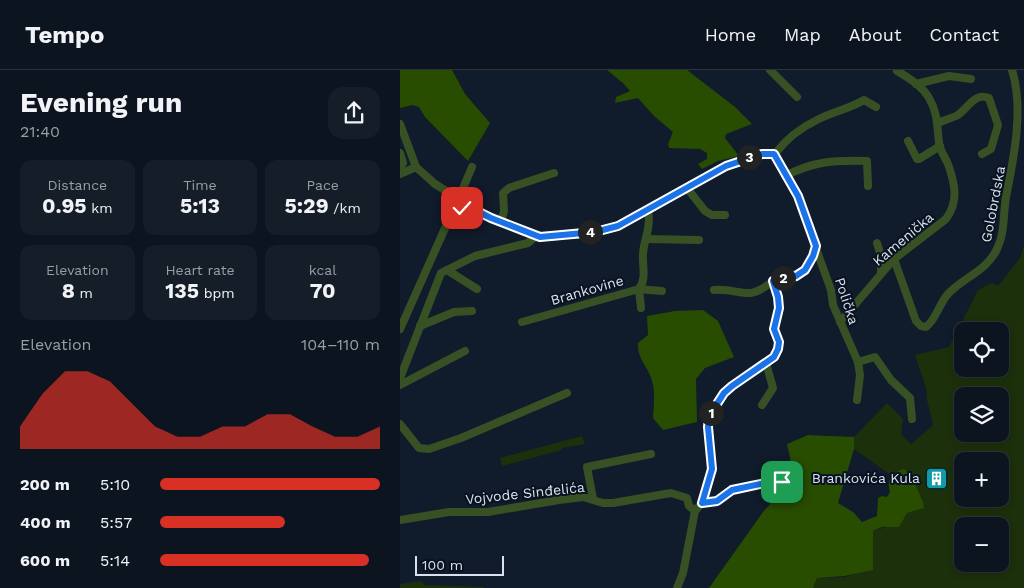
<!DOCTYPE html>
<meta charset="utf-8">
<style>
body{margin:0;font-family:"Work Sans",sans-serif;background:#151d29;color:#f1f3f6;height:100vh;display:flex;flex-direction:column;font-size:19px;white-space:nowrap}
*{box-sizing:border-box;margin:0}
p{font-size:16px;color:#9a9ea5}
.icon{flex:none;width:28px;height:28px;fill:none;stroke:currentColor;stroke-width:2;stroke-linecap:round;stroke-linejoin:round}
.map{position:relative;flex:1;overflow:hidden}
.side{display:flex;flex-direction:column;background:#0c1420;width:400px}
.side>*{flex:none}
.tools{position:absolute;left:554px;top:252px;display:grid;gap:10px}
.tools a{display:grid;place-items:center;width:55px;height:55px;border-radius:10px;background:#0c1420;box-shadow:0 2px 8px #0003,0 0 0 1px #2c333e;font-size:25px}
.scale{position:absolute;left:15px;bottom:12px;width:89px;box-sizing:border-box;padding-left:5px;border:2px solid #d9e1ec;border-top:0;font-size:14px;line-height:18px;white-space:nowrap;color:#d9e1ec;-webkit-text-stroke:4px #081221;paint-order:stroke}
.pin{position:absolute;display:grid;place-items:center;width:42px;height:42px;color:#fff;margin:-21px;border-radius:10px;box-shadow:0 2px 8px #0006}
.km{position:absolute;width:25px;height:25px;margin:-12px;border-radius:50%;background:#222;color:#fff;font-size:14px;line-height:25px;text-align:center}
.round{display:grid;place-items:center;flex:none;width:52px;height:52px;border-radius:15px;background:#151d29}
.overview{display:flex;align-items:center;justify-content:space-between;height:85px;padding:0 20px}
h1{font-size:28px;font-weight:700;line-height:38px}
.stats{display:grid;grid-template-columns:repeat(3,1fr);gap:8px;height:85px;padding:5px 20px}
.stats div{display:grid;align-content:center;border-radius:12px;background:#151d29;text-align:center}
.stats b{font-size:21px;font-weight:700}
.stats small{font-size:14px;font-weight:400}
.stats p{font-size:14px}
.chart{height:140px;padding:10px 20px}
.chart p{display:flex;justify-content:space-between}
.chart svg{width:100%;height:90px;margin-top:5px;fill:#d93025;opacity:.7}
ul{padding:0 20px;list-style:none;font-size:16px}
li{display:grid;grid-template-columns:80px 60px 1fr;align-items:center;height:38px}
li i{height:12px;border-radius:6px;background:#d93025}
header{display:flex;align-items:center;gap:30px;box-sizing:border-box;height:70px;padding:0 25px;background:#0c1420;border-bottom:1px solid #2c333e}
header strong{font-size:24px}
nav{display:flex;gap:28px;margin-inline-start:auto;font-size:18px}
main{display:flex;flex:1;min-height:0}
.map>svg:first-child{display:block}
.green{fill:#1c300b;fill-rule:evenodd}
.forest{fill:#284d00}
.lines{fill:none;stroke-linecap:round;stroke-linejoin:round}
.minor{stroke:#385124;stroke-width:8}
.route-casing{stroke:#fff;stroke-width:10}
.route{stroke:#1a73e8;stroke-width:6}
.labels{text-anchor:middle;stroke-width:4;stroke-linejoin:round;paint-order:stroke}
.street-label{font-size:14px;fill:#d9e1ec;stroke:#081221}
.poi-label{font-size:14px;fill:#d9e1ec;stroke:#081221;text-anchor:end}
</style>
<header>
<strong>Tempo</strong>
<nav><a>Home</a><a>Map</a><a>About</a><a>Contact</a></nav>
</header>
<main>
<section class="side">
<div class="overview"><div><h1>Evening run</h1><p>21:40</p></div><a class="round"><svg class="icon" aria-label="share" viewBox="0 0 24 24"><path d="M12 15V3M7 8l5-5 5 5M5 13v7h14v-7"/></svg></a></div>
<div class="stats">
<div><p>Distance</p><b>0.95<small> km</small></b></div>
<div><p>Time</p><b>5:13</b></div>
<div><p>Pace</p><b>5:29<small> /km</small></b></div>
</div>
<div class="stats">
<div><p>Elevation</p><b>8<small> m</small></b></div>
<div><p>Heart rate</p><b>135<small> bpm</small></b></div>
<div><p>kcal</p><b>70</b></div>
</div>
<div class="chart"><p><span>Elevation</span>104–110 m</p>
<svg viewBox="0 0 160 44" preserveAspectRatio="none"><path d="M0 44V33L10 17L20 6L30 6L40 11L50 22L60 33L70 38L80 38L90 33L100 33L110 27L120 27L130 33L140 38L150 38L160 33V44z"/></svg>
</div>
<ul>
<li><b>200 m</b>5:10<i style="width:100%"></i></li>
<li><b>400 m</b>5:57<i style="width:57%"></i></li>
<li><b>600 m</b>5:14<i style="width:95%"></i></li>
</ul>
</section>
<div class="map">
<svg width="624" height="518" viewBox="0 0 624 518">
<rect width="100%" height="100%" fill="#101b2b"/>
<g class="green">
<path d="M624,175V518H413L417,508L444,507L454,504L473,461L486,457L507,443L523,429L514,415V407L495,401L492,406L454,379V367L487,333L503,349L501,364L511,374L533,355L527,330L526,318L515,285L549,277L578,220L591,213L598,216L620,188ZM562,261H600V299H562ZM562,326H600V364H562ZM562,391H600V429H562ZM562,456H600V494H562Z"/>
<path d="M182,366L185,374L162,378V380L102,396L100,388Z"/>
<path d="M21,511L25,515L83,517L84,518H0V514Z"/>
</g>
<g class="forest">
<path d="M0,0H52L65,24L90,53L68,91L25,47L19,37L12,35L0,38Z"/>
<path d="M207,0H287L335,37L352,54L326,64L325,68L339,86L318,91L302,99L298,94L307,89V83L300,79L269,78L268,74L273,62L254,46L238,28L215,33L216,27L230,21L224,14Z"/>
<path d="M303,240L318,251L334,287L305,298L296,309L297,352L263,360L253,348C254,333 256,319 250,305C245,294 237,286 238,273L248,265L247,246L275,241Z"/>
<path d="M408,365L454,367V379L438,433L453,442L462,452L477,446L478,428L482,426L487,427L490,422C486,410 492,402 504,399L514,407C515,419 523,426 524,438L507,443L499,457H482L473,461V500L444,506L417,508L413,518H309L363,442L394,407L387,374Z"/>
</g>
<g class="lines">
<g class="minor">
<path d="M370,0L397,27"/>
<path d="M516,14L549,6L571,9"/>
<path d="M538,53C545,50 552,48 558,45C568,38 575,22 589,28L598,55L591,79L582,84"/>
<path d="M0,54L16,97L35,114L51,124"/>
<path d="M508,71L517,89H519L540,76"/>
<path d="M0,83L3,93L0,98"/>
<path d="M375,84L397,126L431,220L433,235L458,292L460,305L457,330"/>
<path d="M375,84C386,69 400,58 417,50C432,42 449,39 464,30L476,37"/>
<path d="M0,104L16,97"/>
<path d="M385,106C414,91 435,90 467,91L468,116"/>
<path d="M287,118L305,141L312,145H325"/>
<circle cx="56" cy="131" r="9"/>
<path d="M61,123L72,97"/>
<path d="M66,132L91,148L140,167L195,162L217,156L326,96C342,89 357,84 375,84"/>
<path d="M101,152L104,141L103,123L109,118L154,103"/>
<path d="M247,169L299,170"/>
<path d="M477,173L481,186V202"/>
<path d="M494,189L516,251L521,256L526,257C535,251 539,235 547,225C562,208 587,201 597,179C605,163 603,145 606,127C614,87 624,38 612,0"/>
<path d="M47,200L77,219"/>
<path d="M314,220C344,218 346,233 373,211"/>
<path d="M241,238L239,219L262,221"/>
<path d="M122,252L239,219C247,208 242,196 243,183C245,165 251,159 248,139"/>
<path d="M440,252L494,189L546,149C559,131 555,114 548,94C545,87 540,81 539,73C537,57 538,43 529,28C522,16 509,8 497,1"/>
<path d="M20,256L54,242L72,241"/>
<path d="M0,259L46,156L59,140"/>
<path d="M458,292L475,287L491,310L510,328L512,349"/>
<path d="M0,308L41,203L75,186L128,173L137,165"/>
<path d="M0,315L65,281"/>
<path d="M362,335L373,318L366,293"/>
<path d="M0,354L19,378L29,379L61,368L167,323"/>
<path d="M193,429L187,397L251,384"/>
<path d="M302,433L317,431L331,420L370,412H382"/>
<path d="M0,450L49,442H88L159,430L183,427L203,433H213L271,423L287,428L289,436L295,441"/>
<path d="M277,518L283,503L295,441L302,433L305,427L307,417L312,399L308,357L309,346L324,323L332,316L374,287L378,279L379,272L374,259L379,238L378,227L373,211C398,201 408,209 416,176"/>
</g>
</g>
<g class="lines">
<defs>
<path id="route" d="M62,138L79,142L91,148L140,167L195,162L218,156L326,96L362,84H374L398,126L416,176L413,186L405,200L396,206L373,211L378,227L379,238L374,259L379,272L378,279L374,287L332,316L324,323L309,346L308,357L312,399L302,433L317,431L332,420L370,412H382"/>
</defs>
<use href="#route" class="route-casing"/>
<use href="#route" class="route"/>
</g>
<defs>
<symbol id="building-square" viewBox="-11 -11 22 22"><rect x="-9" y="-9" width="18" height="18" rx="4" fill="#0f9aa8" stroke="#081221"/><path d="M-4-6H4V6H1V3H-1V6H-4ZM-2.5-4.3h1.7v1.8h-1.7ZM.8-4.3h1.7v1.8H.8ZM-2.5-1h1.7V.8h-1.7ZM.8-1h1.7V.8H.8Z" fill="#fff"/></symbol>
</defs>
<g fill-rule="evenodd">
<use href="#building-square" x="524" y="396" width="25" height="25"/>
</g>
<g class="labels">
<g class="street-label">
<text transform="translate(593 134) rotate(-79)" y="5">Golobrdska</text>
<text transform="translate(503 169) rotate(-40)" y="5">Kamenička</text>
<text transform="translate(187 220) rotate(-16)" y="5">Brankovine</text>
<text transform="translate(447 231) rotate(72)" y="5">Polička</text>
<text transform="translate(125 423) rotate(-6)" y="5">Vojvode Sinđelića</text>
</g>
<g class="poi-label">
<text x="520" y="413">Brankovića Kula</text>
</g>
</g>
</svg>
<div class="tools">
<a><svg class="icon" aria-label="locate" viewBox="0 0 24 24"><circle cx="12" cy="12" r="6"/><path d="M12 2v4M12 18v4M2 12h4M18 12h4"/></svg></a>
<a><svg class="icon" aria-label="layers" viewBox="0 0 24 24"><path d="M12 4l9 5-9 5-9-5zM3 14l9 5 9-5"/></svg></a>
<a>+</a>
<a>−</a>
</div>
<div class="scale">100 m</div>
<div class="pin" style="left:382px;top:412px;background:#1e9e55"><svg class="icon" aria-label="arrive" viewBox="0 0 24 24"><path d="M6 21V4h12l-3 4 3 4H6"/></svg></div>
<div class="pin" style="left:62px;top:138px;background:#d93025"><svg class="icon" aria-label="check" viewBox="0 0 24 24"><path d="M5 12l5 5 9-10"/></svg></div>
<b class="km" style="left:311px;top:343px">1</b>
<b class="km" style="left:383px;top:208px">2</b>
<b class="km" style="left:349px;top:87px">3</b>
<b class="km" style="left:190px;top:162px">4</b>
</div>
</main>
